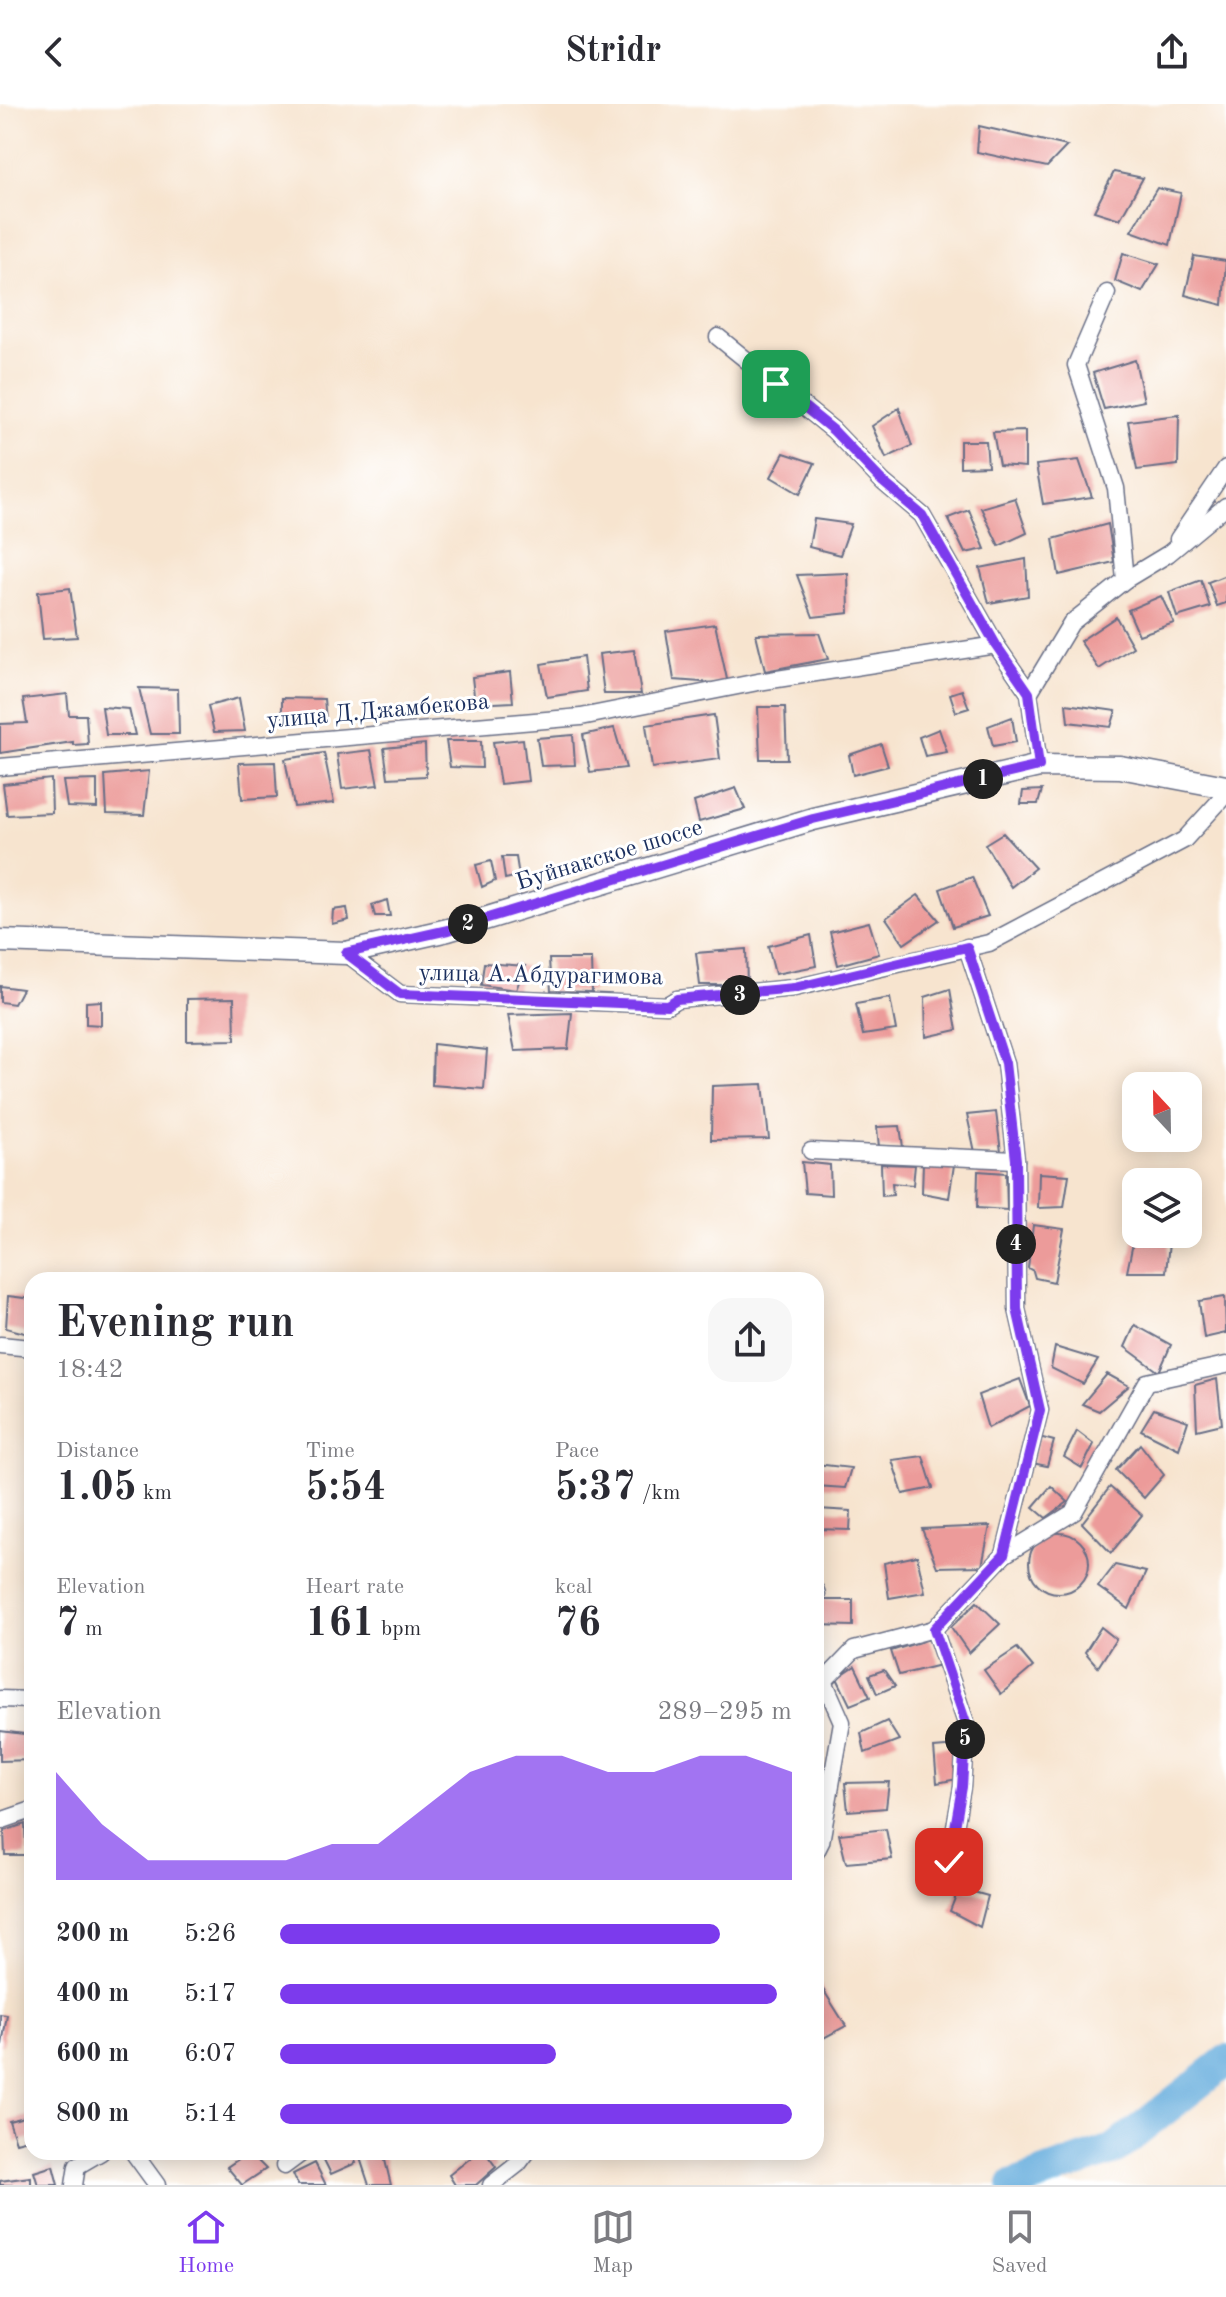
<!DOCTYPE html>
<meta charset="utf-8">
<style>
body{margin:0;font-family:"Old Standard TT",serif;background:#f7f7f7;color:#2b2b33;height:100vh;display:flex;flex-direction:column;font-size:30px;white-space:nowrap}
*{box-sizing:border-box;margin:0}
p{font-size:26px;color:#7c7c81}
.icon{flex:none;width:44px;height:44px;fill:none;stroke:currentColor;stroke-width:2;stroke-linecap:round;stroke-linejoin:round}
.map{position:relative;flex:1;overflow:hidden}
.side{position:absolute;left:24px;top:1168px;width:800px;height:888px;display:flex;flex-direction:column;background:#fff;border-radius:24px;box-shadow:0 4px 20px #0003}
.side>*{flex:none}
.needle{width:52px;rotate:338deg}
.controls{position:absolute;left:1122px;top:968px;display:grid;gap:16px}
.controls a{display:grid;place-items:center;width:80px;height:80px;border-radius:16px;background:#fff;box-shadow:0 4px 20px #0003;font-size:40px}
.pin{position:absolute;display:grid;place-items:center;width:68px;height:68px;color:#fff;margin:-34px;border-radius:16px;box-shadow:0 4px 12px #0006}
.km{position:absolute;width:40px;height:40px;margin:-20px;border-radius:50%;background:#222;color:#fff;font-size:22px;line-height:40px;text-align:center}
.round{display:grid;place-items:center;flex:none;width:84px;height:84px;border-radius:24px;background:#f7f7f7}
.summary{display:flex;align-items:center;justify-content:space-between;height:136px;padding:0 32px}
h1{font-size:44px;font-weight:600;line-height:60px}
.metrics{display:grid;grid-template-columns:repeat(3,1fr);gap:12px;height:136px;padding:8px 32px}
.metrics div{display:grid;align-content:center}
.metrics b{font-size:40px;font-weight:600}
.metrics small{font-size:22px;font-weight:400}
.metrics p{font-size:22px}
.chart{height:224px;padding:16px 32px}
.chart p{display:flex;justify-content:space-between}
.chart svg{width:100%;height:144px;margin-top:8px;fill:#7c3aed;opacity:.7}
ul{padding:0 32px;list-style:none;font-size:26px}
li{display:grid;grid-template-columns:128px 96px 1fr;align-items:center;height:60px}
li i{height:20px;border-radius:10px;background:#7c3aed}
header{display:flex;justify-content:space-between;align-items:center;height:104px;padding:0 32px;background:#fff;font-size:36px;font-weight:600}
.tabs{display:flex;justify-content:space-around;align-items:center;height:112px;border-top:2px solid #e1e1e2;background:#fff;font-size:22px;color:#7c7c81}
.tabs a{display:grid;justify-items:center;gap:4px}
.tabs .current{color:#7c3aed}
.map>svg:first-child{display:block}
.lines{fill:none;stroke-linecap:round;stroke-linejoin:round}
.river{stroke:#66addd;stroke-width:32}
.building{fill:#ec9b9a}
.street-casing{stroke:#686e86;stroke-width:19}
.secondary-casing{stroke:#686e86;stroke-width:25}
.street{stroke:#fff;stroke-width:16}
.secondary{stroke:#fff;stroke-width:22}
.route-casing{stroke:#fff;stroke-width:16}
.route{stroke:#7c3aed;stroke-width:10}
.labels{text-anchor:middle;stroke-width:6;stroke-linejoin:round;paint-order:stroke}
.street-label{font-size:24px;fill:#1b2f5e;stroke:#fff}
</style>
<header><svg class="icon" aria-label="back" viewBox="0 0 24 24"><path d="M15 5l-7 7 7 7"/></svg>Stridr<svg class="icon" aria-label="share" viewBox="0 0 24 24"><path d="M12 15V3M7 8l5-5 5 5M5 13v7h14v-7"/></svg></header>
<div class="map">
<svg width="1226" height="2081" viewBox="0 0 1226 2081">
<rect width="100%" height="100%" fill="#fff"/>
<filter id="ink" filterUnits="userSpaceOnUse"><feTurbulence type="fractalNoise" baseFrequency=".0125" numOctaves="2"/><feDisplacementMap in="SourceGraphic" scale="16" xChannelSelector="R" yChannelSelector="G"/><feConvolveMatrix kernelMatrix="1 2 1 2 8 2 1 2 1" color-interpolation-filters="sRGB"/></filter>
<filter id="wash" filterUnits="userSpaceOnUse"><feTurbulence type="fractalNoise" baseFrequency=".006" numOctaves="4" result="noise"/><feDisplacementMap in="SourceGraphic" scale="32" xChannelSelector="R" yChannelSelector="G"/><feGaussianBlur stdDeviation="1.8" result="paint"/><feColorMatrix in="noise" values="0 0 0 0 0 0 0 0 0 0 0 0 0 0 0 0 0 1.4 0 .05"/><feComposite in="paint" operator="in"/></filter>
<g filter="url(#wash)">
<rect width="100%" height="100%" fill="#f7e4cf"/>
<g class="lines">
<path class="river" d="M1014,2081L1115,2045L1226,1957"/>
</g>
<g id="blocks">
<g class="building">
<path d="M979,22L1067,42L1047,63L977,48Z"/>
<path d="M1114,68L1143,74L1120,115L1094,107Z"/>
<path d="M1157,84L1181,89L1170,141L1131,127Z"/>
<path d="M1123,149L1159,160L1142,188L1115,177Z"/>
<path d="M1194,152L1226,157L1223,201L1185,191Z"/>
<path d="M1135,256L1144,297L1104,305L1093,269Z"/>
<path d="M899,304L912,342L886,354L872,322Z"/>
<path d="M1179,311L1178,361L1137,366L1128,317Z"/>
<path d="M1025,327V363L999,361L993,328Z"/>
<path d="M960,337H986L988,362L960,363Z"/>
<path d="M784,349L815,359L800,390L771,373Z"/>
<path d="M1079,356L1092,393L1043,400L1036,361Z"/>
<path d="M1015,394L1027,429L999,442L981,404Z"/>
<path d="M969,406L985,445L965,449L948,414Z"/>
<path d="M814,415L851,420L840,451L809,443Z"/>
<path d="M1108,420L1114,458L1059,471L1053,435Z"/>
<path d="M1026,455L1028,492L989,499L980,464Z"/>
<path d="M848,469L849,509L813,513L797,471Z"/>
<path d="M1226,471V499L1217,502L1208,478Z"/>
<path d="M1201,476L1210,503L1177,513L1169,488Z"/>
<path d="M70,484L77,533L43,535L38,488Z"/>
<path d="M1161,492L1174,519L1139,531L1128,506Z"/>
<path d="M1116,513L1133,543L1099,565L1080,537Z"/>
<path d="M715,520L728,580L674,576L666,527Z"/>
<path d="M819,529L828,555L765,567L756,530Z"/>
<path d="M634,546L641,590H604L599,550Z"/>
<path d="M583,553L587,587L547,593L541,560Z"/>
<path d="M510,568L513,598L475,600L472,573Z"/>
<path d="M139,584L178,585L179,630H150Z"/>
<path d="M962,586L969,604L956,608L950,590Z"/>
<path d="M67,590L69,611H86L88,640L73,641V638L0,649V620L27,619L23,595Z"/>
<path d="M239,594L245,627L214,628L208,602Z"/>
<path d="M282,594L324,595L326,616L282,618Z"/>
<path d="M1066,600L1116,607L1111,623L1068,618Z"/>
<path d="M102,603L129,605L135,631H106Z"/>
<path d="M758,603H785L787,655H760Z"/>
<path d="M714,611L720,655L652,664L646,621Z"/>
<path d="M1012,613L1016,638L993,642L988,622Z"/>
<path d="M614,624L626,664L590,668L583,631Z"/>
<path d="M939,625L947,648L925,652L919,633Z"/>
<path d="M573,631L575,661L541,662L537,634Z"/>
<path d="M523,635L528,677L500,680L493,638Z"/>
<path d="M446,637H481L482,664L450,663Z"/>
<path d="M425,640L426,672L388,674L384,644Z"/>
<path d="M881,640L888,662L853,671L849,651Z"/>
<path d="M371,646L378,681L342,685L337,650Z"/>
<path d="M324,649L334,699L294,703L285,655Z"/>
<path d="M275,658L277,693L242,695L239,659Z"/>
<path d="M149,667L144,711L107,710L105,671Z"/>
<path d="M51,675L52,709L7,711L3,680Z"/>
<path d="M97,676V704L67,703L63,677Z"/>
<path d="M736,684L745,705L699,718L694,698Z"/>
<path d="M1042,686L1038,700H1021L1023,687Z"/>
<path d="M1003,729L1035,764L1011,783L985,740Z"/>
<path d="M502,753H516L519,772L505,775Z"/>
<path d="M491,757L495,777L482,783L476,761Z"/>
<path d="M972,773L988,812L953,823L940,785Z"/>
<path d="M918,791L939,816L904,840L886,814Z"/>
<path d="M387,796L390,812H375L372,801Z"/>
<path d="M347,804L349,816L332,820L333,806Z"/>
<path d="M869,818L879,850L838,861L830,828Z"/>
<path d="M811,831L816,862L775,870L768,842Z"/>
<path d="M746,845L747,881H700L696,849Z"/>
<path d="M549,855H591L592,888L551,887Z"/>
<path d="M484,859L525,862L516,886L481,881Z"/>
<path d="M0,882L22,885L14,900L0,898Z"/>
<path d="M950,885L957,926L926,933L925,893Z"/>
<path d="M234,894L235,936L187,937V895Z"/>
<path d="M890,894L896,926L863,931L856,900Z"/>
<path d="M101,897V921L86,920V898Z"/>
<path d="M572,909L568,945L515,947L508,911Z"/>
<path d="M433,940L487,946L484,985L432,981Z"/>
<path d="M763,980L769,1035L711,1036L712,982Z"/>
<path d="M996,1008L1001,1048H975L967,1011Z"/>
<path d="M900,1022L903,1043H879L877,1023Z"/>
<path d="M802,1058L830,1061L831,1091L805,1089Z"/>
<path d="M923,1058L954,1061L949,1094L922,1089Z"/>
<path d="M881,1060L915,1061L913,1081L892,1079L893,1091L882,1092Z"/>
<path d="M978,1067L1006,1069L1007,1106L977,1104Z"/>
<path d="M1039,1069L1069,1071L1064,1103L1038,1104Z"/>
<path d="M1033,1121L1064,1125L1054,1178L1035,1174L1033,1167L1028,1164Z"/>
<path d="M1134,1134L1169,1139L1166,1168H1127Z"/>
<path d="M8,1192L32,1195V1231L6,1224Z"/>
<path d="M1225,1193L1226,1229L1204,1234L1199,1197Z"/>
<path d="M1135,1221L1171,1241L1159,1268L1125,1243Z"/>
<path d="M1055,1243L1098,1256L1083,1280L1051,1264Z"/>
<path d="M1107,1270L1129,1282L1099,1307L1082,1300Z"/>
<path d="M1020,1275L1030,1302L988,1324L978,1291Z"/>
<path d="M1217,1275L1222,1320L1197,1326L1195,1281Z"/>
<path d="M1154,1305L1188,1317L1179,1345L1141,1326Z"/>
<path d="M1077,1327L1094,1340L1082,1364L1064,1353Z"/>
<path d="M1039,1333L1054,1337L1047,1362L1032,1359Z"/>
<path d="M1140,1340L1164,1371L1144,1394L1116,1366Z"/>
<path d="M923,1352L933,1384L903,1390L892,1356Z"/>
<path d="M816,1360L851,1364L845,1384L816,1382Z"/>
<path d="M1051,1382L1068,1398L1046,1414L1033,1403Z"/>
<path d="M1110,1383L1142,1411L1111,1449L1082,1419Z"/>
<path d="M818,1405L851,1407L850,1426L816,1425Z"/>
<path d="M990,1422L982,1462L937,1463L922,1425Z"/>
<circle cx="1059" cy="1459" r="30"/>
<path d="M917,1452L925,1488L889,1494L884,1459Z"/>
<path d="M1115,1461L1146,1468L1129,1505L1098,1483Z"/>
<path d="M816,1496H853V1522L816,1521Z"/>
<path d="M977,1498L1000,1520L969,1549L951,1523Z"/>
<path d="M1101,1523L1116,1535L1098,1563L1085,1548Z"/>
<path d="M929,1535L940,1561L899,1571L891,1547Z"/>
<path d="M1017,1544L1033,1563L1001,1590L984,1566Z"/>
<path d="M855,1562L870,1593L850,1601L837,1574Z"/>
<path d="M884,1566L895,1582L877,1590L869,1571Z"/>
<path d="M887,1617L899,1636L865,1649L861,1629Z"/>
<path d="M0,1627L32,1631V1656L0,1657Z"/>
<path d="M957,1642V1675L937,1679L934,1644Z"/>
<path d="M889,1678L886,1704L848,1707L845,1679Z"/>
<path d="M25,1720L26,1751H5L4,1727Z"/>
<path d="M886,1725L892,1755L846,1759L839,1730Z"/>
<path d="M959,1784L988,1792L980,1823L950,1807Z"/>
<path d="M819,1879L846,1922L820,1936L816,1929Z"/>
<path d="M0,1910L7,1911L2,1941H0Z"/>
<path d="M32,2011V2034L16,2038L9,2017Z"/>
<path d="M249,2048L266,2065L242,2081L227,2063Z"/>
<path d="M333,2048H351L356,2059L331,2070L323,2054Z"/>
<path d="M375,2048H383L391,2081H369L360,2054Z"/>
<path d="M478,2048H485L496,2063L476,2081H455L449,2071Z"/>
<path d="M315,2059L326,2081H298L293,2070Z"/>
<path d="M53,2062L58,2081H38L34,2068Z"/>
<path d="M31,2073V2081H0V2077Z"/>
</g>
</g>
</g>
<g filter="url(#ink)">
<use href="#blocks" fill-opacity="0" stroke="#686e86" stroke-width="2"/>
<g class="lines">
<defs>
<g id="street">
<path d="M1107,189L1076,261L1116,384L1125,476"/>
<path d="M718,233L833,326L883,378L922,411L996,541L1029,589L1039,662"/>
<path d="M1178,435L1226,364"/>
<path d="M1029,589L1071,519L1125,476L1168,450L1226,402"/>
<path d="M0,663L581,613L758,578L996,541"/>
<path d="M967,843L1005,959L1016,1056L1017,1205L1040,1306L1004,1451"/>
<path d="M346,849L400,890L667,901L677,895L794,884L989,839L1184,736L1226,690"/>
<path d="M811,1047L1016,1056"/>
<path d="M0,1241L32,1244"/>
<path d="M816,1487L817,1490"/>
<path d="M934,1525L966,1619L962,1683L949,1758"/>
<path d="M816,1579L824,1577L854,1546L934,1525L1004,1451L1074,1408L1147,1278L1226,1261"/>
<path d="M0,1595L32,1596"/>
<path d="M0,1717L32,1706"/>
<path d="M816,1748L821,1738L842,1618L824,1577"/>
<path d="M133,2048L157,2081"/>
<path d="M284,2062L303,2048"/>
<path d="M74,2081L77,2062L101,2048"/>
<path d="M491,2081L518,2060L527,2048"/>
</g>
<path id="secondary" d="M0,837L346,849L448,826L813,715L1039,662L1120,663L1226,683"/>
</defs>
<use href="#street" class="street-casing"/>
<use href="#secondary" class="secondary-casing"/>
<use href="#street" class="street"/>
<use href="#secondary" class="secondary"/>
</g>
</g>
<g class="lines" filter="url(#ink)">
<defs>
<path id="route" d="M776,280L833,326L883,378L922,411L996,541L1029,589L1039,662L813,715L448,826L346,849L400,890L667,901L677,895L794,884L967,843L1005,959L1016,1056L1017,1205L1040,1306L1004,1451L934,1525L966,1619L962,1683L949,1758"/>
</defs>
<use href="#route" class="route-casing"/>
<use href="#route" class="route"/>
</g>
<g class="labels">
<g class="street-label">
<text transform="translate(378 606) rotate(-5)" y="8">улица Д.Джамбекова</text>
<text transform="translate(609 750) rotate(-17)" y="8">Буйнакское шоссе</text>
<text transform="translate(541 870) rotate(1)" y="8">улица А.Абдурагимова</text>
</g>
</g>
</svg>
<div class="controls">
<a><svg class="needle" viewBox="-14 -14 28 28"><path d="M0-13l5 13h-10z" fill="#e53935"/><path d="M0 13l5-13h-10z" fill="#7c7c81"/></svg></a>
<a><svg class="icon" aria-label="layers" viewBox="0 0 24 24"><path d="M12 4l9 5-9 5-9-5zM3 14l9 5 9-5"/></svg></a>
</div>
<div class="pin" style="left:776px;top:280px;background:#1e9e55"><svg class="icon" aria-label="arrive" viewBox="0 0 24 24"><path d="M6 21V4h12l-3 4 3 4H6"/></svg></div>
<div class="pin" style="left:949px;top:1758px;background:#d93025"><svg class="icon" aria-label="check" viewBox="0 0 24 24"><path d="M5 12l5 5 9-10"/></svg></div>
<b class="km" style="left:983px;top:675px">1</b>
<b class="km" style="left:468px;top:820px">2</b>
<b class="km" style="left:740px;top:891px">3</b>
<b class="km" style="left:1016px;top:1140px">4</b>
<b class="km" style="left:965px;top:1635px">5</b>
<section class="side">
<div class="summary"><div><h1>Evening run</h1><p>18:42</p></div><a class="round"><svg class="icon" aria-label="share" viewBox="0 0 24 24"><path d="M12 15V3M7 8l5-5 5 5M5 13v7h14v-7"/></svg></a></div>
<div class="metrics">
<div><p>Distance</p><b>1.05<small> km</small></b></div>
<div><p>Time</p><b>5:54</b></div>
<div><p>Pace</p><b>5:37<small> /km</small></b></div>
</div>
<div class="metrics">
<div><p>Elevation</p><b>7<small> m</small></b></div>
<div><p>Heart rate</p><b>161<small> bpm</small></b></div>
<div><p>kcal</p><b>76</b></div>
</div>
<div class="chart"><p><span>Elevation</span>289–295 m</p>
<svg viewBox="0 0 160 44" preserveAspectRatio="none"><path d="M0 44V11L10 27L20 38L30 38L40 38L50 38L60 33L70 33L80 22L90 11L100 6L110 6L120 11L130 11L140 6L150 6L160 11V44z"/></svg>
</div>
<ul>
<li><b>200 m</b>5:26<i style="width:86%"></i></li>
<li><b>400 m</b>5:17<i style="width:97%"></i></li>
<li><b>600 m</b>6:07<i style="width:54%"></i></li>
<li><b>800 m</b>5:14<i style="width:100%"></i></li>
</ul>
</section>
</div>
<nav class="tabs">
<a class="current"><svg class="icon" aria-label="home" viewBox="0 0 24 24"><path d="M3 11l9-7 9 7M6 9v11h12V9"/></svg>Home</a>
<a><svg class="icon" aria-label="map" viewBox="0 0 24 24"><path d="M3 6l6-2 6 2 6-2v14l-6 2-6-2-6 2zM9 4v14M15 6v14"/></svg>Map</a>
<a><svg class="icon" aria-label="saved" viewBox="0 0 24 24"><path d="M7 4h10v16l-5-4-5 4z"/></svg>Saved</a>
</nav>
